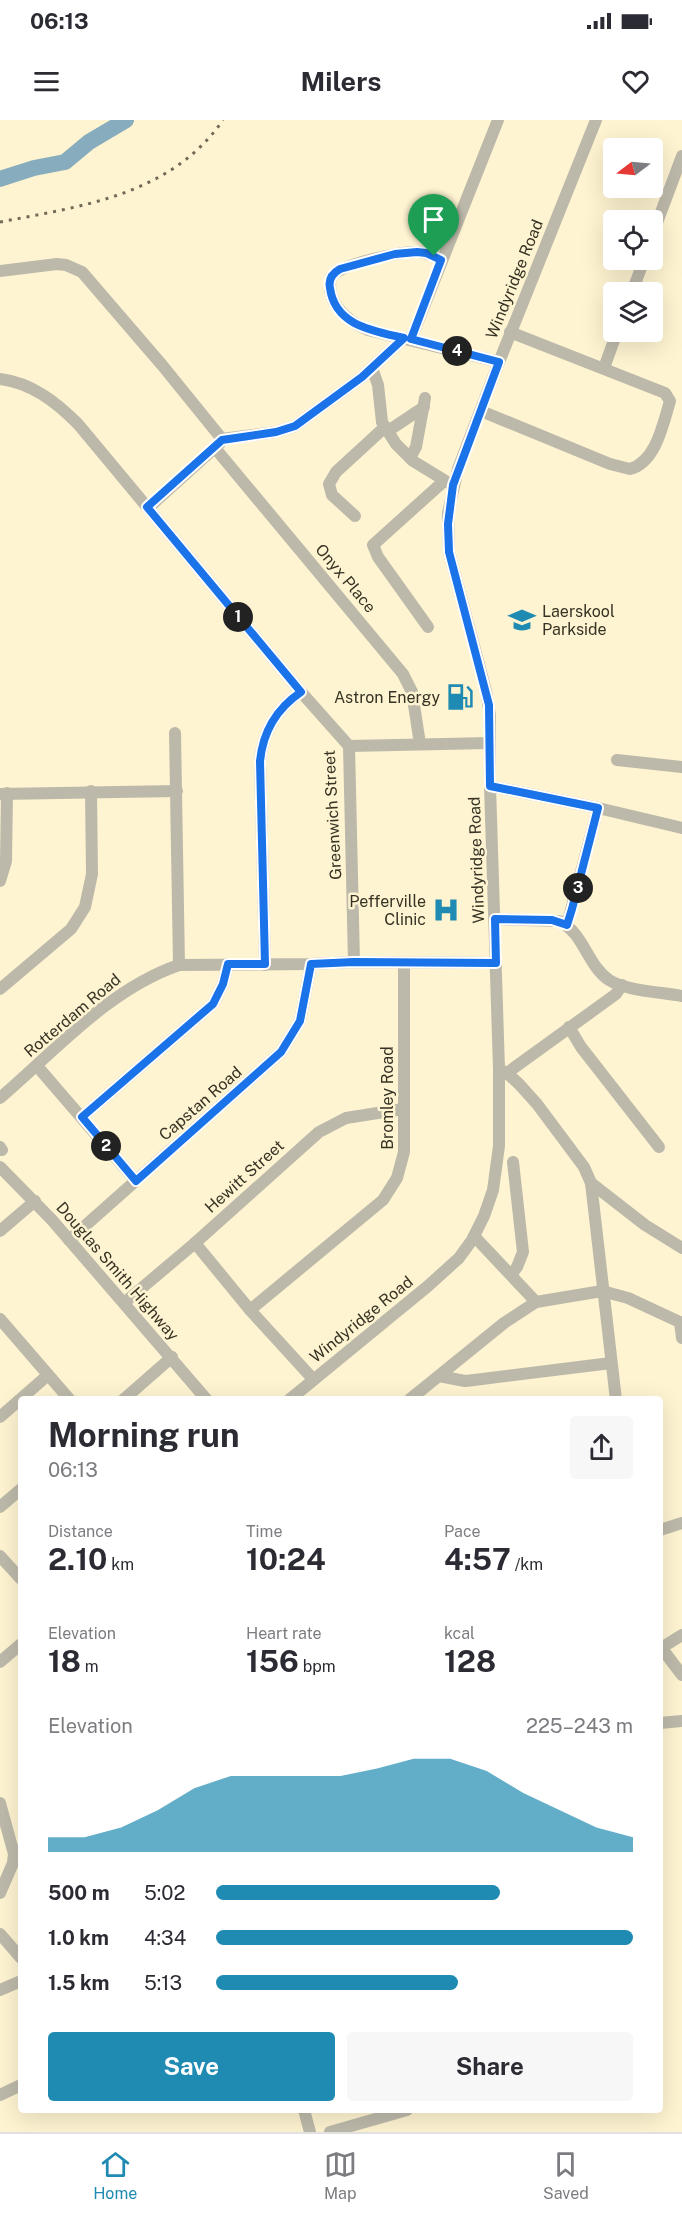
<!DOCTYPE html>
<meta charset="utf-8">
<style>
body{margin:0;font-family:"Public Sans",sans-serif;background:#f7f7f7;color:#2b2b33;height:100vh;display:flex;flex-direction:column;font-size:22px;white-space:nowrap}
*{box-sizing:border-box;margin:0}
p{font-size:20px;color:#7c7c81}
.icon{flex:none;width:33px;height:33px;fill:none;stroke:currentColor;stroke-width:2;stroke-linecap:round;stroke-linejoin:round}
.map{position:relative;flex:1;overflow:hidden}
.details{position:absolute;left:18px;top:1276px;width:645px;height:717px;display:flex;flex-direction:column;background:#fff;border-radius:6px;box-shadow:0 6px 24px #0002}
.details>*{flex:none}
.needle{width:39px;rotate:254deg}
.buttons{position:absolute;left:603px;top:18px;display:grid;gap:12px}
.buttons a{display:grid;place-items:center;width:60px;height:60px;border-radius:6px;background:#fff;box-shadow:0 6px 24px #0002;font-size:30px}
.pin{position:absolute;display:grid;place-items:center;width:51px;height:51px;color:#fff;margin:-62px -26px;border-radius:50% 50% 50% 0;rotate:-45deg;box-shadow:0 0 6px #0007}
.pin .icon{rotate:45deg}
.km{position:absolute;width:30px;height:30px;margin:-15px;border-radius:50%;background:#222;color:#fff;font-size:16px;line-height:30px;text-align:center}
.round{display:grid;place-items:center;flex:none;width:63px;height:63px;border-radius:6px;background:#f7f7f7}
.head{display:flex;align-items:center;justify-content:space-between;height:102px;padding:0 30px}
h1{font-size:33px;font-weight:700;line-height:45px}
.metrics{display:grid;grid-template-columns:repeat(3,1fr);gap:9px;height:102px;padding:6px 30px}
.metrics div{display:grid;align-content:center}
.metrics b{font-size:30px;font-weight:700}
.metrics small{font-size:16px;font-weight:400}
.metrics p{font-size:16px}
.chart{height:168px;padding:12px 30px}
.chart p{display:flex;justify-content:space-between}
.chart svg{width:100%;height:108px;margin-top:6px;fill:#208bb2;opacity:.7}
.button{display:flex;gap:12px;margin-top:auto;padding:12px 30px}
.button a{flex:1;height:69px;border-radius:6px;background:#208bb2;color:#fff;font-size:24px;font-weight:700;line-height:69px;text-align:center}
.button a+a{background:#f7f7f7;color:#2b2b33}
ul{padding:0 30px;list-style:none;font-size:20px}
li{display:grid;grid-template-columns:96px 72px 1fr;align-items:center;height:45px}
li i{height:15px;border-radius:8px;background:#208bb2}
.status{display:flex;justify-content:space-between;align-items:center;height:42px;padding:0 30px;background:#fff;direction:ltr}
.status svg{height:16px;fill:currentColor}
header{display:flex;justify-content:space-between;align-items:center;height:78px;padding:0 30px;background:#fff;font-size:27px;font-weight:700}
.tabs{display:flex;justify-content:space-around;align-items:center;height:84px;border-top:2px solid #e1e1e2;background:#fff;font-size:16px;color:#7c7c81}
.tabs a{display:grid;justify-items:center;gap:3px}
.tabs .current{color:#208bb2}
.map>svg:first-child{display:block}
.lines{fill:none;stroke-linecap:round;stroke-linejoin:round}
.river{stroke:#87acbd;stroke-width:16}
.minor{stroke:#bdb9aa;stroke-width:12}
.rail{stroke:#706b57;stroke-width:3;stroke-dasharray:3 6;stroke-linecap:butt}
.route-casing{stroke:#fff;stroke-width:12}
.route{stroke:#1a73e8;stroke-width:8}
.labels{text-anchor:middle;stroke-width:5;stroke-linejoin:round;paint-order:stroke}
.street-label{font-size:16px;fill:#363325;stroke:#fef4d1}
.poi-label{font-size:16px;fill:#363325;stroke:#fef4d1;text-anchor:end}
</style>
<div class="status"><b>06:13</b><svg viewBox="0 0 49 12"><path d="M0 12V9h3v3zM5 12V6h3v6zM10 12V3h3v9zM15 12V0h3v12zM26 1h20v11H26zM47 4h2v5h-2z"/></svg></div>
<header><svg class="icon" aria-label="menu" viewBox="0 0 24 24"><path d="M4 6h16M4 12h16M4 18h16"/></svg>Milers<svg class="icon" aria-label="heart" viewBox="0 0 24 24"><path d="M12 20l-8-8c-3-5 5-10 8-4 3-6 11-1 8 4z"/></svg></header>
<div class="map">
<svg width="682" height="2012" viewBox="0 0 682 2012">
<rect width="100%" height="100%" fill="#fef4d1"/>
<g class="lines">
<path class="river" d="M0,59L34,48L65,42L89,22L126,0"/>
<g class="minor">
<path d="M652,116L682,36"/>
<path d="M441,140C434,136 427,133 419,132C401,131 341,144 331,157C325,183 347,201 368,210L499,242"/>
<path d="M0,151L57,144L66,145L82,152L162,245L222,319"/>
<path d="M632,172L644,140"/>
<path d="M411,219L498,0"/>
<path d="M372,248L378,265L382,302L396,324L413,341L449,363"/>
<path d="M604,248L617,212"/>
<path d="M0,259C32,263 56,282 78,304L301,572L349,626L354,842"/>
<path d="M481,291L610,344L630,349C656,342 663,304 670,281L665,273L510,212"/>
<path d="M388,311L424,287"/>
<path d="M222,319L276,312L295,306L362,257L404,218"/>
<path d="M215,328L403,554L412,572L420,624"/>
<path d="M410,338L416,327L425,278"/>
<path d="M148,388L220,323"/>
<path d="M355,396L332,375L329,364L336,352L385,307"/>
<path d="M428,507L378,437L373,425L444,361"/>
<path d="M175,613L179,845"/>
<path d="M349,626L490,623"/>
<path d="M617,640L682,647"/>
<path d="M490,666L598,688L682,708"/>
<path d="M0,674L177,671"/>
<path d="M0,761L6,741L7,673"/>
<path d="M495,799L559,801C584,813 587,845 609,860C626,871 662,872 682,876"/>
<path d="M567,805L598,688"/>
<path d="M265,845L260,641C263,611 276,589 301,572"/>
<path d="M0,869L71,809L85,787L92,754L91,671"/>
<path d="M569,907L581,927L659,1027"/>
<path d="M37,946L136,1061"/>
<path d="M501,950L507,953L616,874L622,865"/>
<path d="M507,953L519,964L537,984L584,1047L591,1063L645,1105L682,1128"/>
<path d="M0,978C56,930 109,869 179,845L311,844L354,842L496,843"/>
<path d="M82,997L213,884L223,864L228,844"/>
<path d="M0,1027L2,1030"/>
<path d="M0,1047L52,1100L207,1280"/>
<path d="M591,1063L616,1280"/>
<path d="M0,1111L35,1081"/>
<path d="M474,1116L536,1182"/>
<path d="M69,1120L281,932L300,901L311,844"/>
<path d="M195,1123L250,1190L313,1259"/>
<path d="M511,1155L517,1147L523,1132L513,1042"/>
<path d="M124,1183L195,1123L319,1012L346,998L403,989"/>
<path d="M250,1190L383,1080L397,1058L404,1032V843"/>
<path d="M0,1199L70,1280"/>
<path d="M680,1202L682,1218"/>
<path d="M439,1256L465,1261L474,1260L611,1243"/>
<path d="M123,1280L172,1237"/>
<path d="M289,1280L428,1166L459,1138L472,1120L484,1096L493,1070L499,1026V949L490,666V595L486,571L449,432L448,393L458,349L499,242L596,0"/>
<path d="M409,1280L504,1203L536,1182L602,1171L628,1178L682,1203"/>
<path d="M0,1297L48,1255"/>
<path d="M0,1387L21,1369"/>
<path d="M660,1410L682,1403"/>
<path d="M0,1436L21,1459"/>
<path d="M660,1526L682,1555"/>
<path d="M661,1528L682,1515"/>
<path d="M0,1542L21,1524"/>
<path d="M660,1603L682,1601"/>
<path d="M0,1683L14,1734L13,1743L0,1773"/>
<path d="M0,1814L21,1838"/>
<path d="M0,1870L21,1861"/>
<path d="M0,1975L21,1965"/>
<path d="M304,1990L310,2012"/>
<path d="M330,2012L407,1990"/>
</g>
<path class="rail" d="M0,102C83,86 171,75 223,0"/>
</g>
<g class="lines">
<defs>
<path id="route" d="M417,132L426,133L441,140L411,219L499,242L453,365L448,404L449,432L489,585L490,666L598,688L572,789L567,805L552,800L495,799L496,843L354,842L311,844L300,901L281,932L136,1061L82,997L213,884L223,864L228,844H265L260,641C263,611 276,589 301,572L147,387L222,320L276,312L295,306L362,257L404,218C374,211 335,206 330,168C328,159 333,153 340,149L395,134Z"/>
</defs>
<use href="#route" class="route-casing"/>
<use href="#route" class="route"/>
</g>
<defs>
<symbol id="school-bare" viewBox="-9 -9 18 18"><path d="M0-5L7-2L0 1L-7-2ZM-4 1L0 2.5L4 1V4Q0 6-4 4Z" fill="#208bb2" stroke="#fef4d1" stroke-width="2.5" paint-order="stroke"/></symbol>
<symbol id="fuel-bare" viewBox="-9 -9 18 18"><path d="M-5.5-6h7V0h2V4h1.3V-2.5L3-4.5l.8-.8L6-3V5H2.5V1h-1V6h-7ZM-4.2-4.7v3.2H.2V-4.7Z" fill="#208bb2" stroke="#fef4d1" stroke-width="2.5" paint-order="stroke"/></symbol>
<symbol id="hospital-bare" viewBox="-9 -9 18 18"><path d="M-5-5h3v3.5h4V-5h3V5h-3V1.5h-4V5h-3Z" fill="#208bb2" stroke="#fef4d1" stroke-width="2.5" paint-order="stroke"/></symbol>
</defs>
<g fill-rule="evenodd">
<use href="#school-bare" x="503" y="481" width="38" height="38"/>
<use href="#fuel-bare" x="441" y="558" width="38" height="38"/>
<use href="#hospital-bare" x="427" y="771" width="38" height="38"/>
</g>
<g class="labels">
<g class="street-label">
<text transform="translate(514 159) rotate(-68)" y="6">Windyridge Road</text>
<text transform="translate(346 458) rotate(50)" y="6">Onyx Place</text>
<text transform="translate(332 695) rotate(-93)" y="6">Greenwich Street</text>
<text transform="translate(476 740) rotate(-92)" y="6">Windyridge Road</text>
<text transform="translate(72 895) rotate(-40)" y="6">Rotterdam Road</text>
<text transform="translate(387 978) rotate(-90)" y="6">Bromley Road</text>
<text transform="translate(200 983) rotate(-41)" y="6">Capstan Road</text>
<text transform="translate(244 1056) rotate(-42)" y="6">Hewitt Street</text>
<text transform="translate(118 1151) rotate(49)" y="6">Douglas Smith Highway</text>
<text transform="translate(361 1199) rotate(-39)" y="6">Windyridge Road</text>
</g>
<g class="poi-label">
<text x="542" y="497" text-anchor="start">Laerskool<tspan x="542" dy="18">Parkside</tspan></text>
<text x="440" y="583">Astron Energy</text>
<text x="426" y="787">Pefferville<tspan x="426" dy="18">Clinic</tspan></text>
</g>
</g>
</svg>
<div class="buttons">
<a><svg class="needle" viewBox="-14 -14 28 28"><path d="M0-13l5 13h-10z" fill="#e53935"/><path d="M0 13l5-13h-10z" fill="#7c7c81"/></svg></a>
<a><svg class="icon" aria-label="locate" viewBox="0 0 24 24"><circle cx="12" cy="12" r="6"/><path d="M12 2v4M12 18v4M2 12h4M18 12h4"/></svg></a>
<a><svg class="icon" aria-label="layers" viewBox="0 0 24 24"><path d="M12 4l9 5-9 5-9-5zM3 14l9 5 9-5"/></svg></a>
</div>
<div class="pin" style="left:434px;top:136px;background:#1e9e55"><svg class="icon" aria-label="arrive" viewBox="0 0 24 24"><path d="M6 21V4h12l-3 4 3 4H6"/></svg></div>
<b class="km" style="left:238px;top:497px">1</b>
<b class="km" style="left:106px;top:1026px">2</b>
<b class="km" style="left:578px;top:768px">3</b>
<b class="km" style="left:457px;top:231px">4</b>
<section class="details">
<div class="head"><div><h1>Morning run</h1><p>06:13</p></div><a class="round"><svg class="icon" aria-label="share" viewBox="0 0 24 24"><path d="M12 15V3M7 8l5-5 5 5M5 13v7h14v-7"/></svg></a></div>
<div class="metrics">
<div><p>Distance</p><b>2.10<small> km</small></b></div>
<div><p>Time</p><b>10:24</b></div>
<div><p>Pace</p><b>4:57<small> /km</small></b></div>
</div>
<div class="metrics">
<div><p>Elevation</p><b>18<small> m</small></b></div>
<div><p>Heart rate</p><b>156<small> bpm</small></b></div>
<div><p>kcal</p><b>128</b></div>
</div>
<div class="chart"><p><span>Elevation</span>225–243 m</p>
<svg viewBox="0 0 160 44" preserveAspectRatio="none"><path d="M0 44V38L10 38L20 34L30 27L40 18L50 13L60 13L70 13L80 13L90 10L100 6L110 6L120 11L130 20L140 27L150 34L160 38V44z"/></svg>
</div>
<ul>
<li><b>500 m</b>5:02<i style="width:68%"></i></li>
<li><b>1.0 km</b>4:34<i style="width:100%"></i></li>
<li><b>1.5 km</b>5:13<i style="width:58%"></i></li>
</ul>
<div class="button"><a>Save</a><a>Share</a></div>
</section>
</div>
<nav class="tabs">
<a class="current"><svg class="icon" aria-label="home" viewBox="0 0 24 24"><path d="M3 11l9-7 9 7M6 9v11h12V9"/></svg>Home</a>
<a><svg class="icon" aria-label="map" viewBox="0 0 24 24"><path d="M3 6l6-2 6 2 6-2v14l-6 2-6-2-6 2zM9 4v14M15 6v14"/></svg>Map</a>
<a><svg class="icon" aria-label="saved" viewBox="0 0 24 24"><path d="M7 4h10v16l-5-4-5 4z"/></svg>Saved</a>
</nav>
